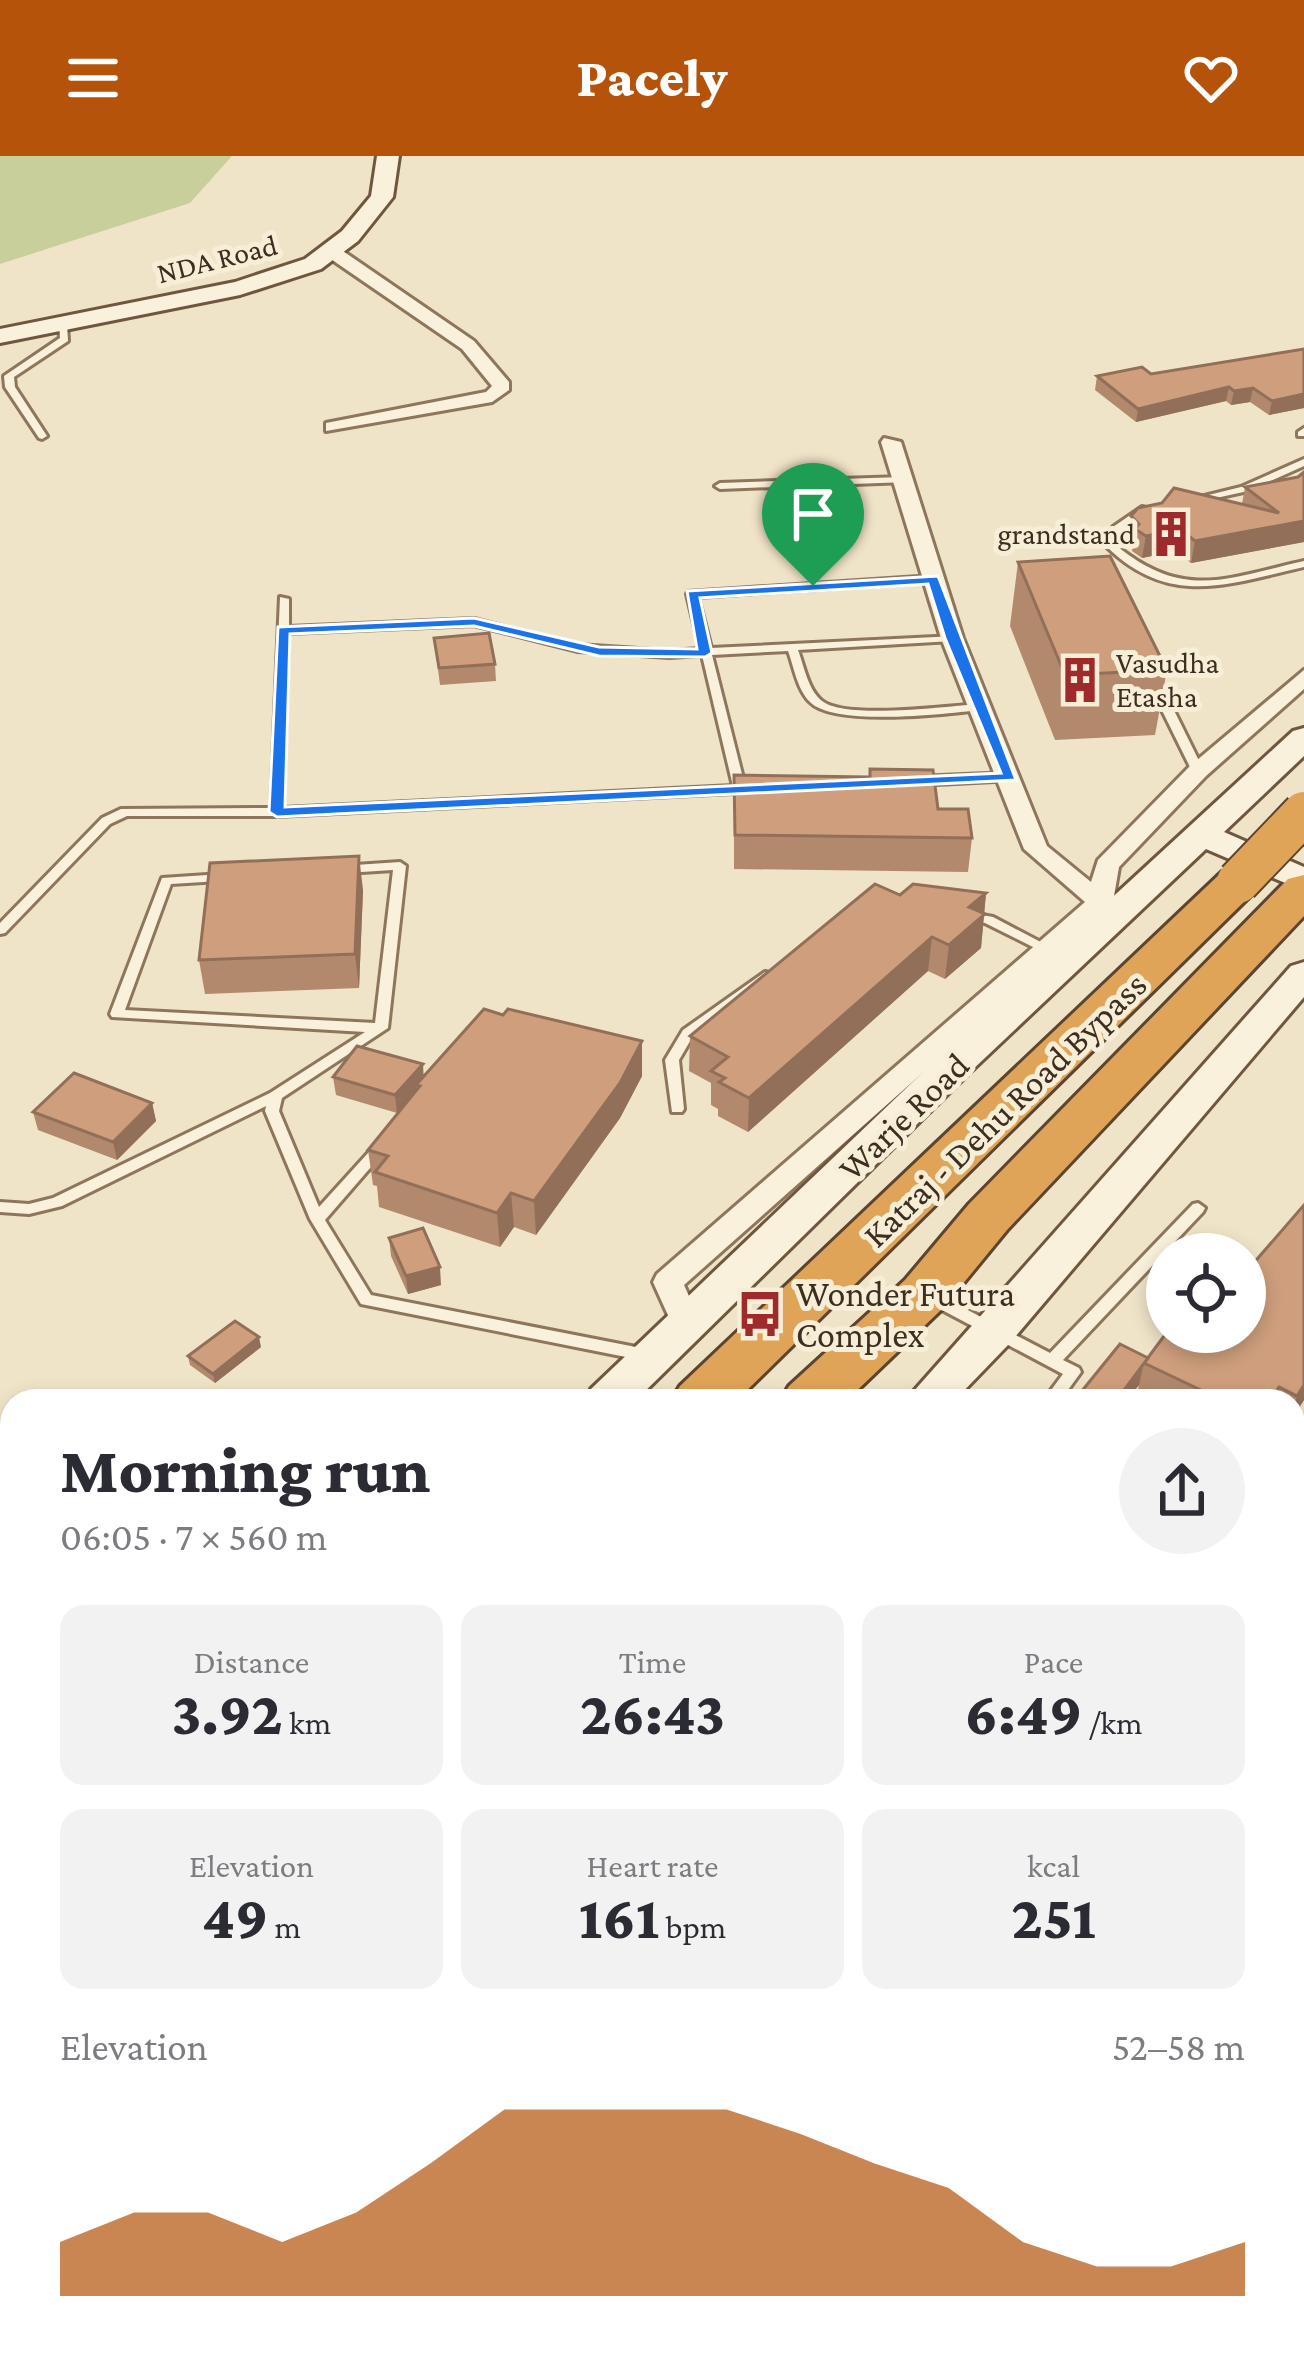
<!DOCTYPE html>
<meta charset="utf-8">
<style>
body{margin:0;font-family:"Crimson Pro",serif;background:#f2f2f3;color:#2b2b33;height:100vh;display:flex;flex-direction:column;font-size:45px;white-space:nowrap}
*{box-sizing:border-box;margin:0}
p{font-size:39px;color:#7c7c81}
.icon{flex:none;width:66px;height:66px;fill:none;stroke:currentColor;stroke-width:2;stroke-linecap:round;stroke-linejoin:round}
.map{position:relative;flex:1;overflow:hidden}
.details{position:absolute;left:0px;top:1233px;width:1305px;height:975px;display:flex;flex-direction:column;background:#fff;border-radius:36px 36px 0 0;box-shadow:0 6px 18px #0003}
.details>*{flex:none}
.tools{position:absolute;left:1146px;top:1077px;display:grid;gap:24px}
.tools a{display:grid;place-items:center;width:120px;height:120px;border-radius:50%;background:#fff;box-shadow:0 6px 18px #0003;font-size:60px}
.pin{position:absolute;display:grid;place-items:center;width:102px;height:102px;color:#fff;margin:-123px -51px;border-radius:50% 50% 50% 0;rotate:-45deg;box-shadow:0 0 12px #0007}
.pin .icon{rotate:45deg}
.round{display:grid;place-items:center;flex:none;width:126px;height:126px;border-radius:63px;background:#f2f2f3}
.summary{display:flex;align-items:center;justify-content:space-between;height:204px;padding:0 60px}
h1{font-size:66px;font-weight:800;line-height:90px}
.stats{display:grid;grid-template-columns:repeat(3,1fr);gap:18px;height:204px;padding:12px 60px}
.stats div{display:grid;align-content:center;border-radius:24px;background:#f2f2f3;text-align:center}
.stats b{font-size:60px;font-weight:800}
.stats small{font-size:33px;font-weight:400}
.stats p{font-size:33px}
.chart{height:336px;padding:24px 60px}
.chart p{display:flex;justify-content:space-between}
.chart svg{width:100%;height:216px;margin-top:12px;fill:#b45309;opacity:.7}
header{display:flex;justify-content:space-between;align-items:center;height:156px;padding:0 60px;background:#b45309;color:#fff;font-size:54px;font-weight:800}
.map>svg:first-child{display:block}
.green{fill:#c9cf9b}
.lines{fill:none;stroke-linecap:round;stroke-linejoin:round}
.lane-casing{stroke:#8d765c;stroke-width:6}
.street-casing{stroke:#8d765c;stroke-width:6}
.secondary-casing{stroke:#6f573f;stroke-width:6}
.highway-casing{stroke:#5b4430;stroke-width:6}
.path{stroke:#8d765c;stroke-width:8;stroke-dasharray:12 8;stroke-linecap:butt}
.lane{fill:#faf1dc;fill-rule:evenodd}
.street{fill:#faf1dc;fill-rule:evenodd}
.secondary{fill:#faf1dc;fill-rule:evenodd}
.highway{fill:#e0a458;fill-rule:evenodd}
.highway-bridge-casing{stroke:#5b4430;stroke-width:46;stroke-linecap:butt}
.highway-bridge{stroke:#e0a458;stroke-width:42}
.wall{fill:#b2896c}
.shaded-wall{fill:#916f58}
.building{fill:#cf9f7d;stroke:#916f58;stroke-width:3}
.route{fill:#1a73e8;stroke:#fff;stroke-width:3;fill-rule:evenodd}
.labels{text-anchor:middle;stroke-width:10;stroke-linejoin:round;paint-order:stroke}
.far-street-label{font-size:30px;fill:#3d2e20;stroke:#f7eed8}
.far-poi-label{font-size:30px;fill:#3d2e20;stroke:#f7eed8;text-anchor:end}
.street-label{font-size:36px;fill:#3d2e20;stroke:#f7eed8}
.poi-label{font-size:36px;fill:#3d2e20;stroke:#f7eed8;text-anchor:start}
</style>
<header><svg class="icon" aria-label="menu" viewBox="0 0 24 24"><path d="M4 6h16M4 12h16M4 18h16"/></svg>Pacely<svg class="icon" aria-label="heart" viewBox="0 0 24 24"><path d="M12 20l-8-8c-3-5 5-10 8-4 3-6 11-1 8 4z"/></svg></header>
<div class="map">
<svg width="1304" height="2207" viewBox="0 0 1304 2207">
<rect width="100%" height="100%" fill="#f0e4c8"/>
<g class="green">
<path d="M0,0H232L190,47L0,108Z"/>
<path d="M1293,1549L1304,1551V1800H1293Z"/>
<path d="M88,2196H1155L1177,2207H83Z"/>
</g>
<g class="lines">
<defs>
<g id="lane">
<path d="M63,165L67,168L68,185L14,221L15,231L47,280L42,283L39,282L5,231L4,220L60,182L59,168Z"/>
<path d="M1304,272V280H1298V276Z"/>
<path d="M1304,303V310L1248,335L1193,347L1188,344L1241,331Z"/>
<path d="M903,321L908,324L906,326L720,333L715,330L720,327Z"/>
<path d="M1142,351L1151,353L1122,374L1117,390C1184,445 1228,422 1304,405V411C1228,428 1170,452 1107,391L1113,371Z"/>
<path d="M934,420L938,421V425L698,441L711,492L956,480L957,482L952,485L798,494C804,510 808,534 822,545C846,564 948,550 981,548L987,551L985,553C950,558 834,571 810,546C797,533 794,511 788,495L712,499L745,630H753V636L277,660H127L110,668L5,777L0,778V767L102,662L121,653L271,652L280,441L289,443V471L474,463L578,489L669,495L700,493L687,438L688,436ZM474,469L578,495L669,501L702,499L733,630L283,652L288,477Z"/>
<path d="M1154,523L1160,526L1204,615L1202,617H1194L1192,615L1148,526Z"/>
<path d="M1010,617L1016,621L1014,624L917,629L911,625L917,621Z"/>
<path d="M400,706L406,710L388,872L282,942L279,955L319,1051L378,986H388L390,989L325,1064L371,1139L646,1193L652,1195L654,1199L652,1203L646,1205L361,1148L310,1063L265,955L266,950L62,1050L29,1058L0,1056V1046L29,1048L53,1042L270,937L365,876L112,861L110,858L162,722ZM393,714L375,867L125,854L171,728Z"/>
<path d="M965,756L993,761L1052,792L1046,796L1041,795L985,767L960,763V757Z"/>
<path d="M765,816L770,817L772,820L770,823L693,880L679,904L684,953L682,956H672L665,904L683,874Z"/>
<path d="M1198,1047L1205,1052L1203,1056L1063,1204L1079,1212L1081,1216L1060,1245H1043L1063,1218L927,1146L924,1142L927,1138H937L1050,1197L1193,1048Z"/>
<path d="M1304,1266V1281L1293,1287V1272Z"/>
<path d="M0,1540L12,1546V1564L0,1558Z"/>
<path d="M12,1696C12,1711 15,1725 0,1731C0,1717 0,1702 12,1696Z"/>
</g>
<g id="street">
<path d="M325,91H337L474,185L509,226V234L492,246L326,275V267L486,236L492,230L462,193L325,99Z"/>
<path d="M884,282L901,286L963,482L1047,690L1091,726L1098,704L1190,610L1304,514V533L1206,620L1119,711L1113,746L1124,761L1120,767L1111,769L1098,761L684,1129L702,1169L698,1177H676L653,1126L657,1118L1085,746L1024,693L941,482L881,286Z"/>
</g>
<g id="secondary">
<path d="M377,0H399L393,41L358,85L321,113L240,139L0,187V173L235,126L305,103L342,75L371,40Z"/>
<path d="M1304,572V600L1224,676L1304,711V735L1206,693L970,916L635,1245H585L591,1233L942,898L1293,575Z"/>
<path d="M1304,806V841L1009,1188L954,1245H905L1291,810Z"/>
<path d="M1293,1467L1304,1468V1510L1293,1509Z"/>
<path d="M12,1863V1926L0,1931V1867Z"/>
<path d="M103,2196H168L164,2207H99Z"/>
</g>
<g id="highway">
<path d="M1238,712L1254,716L1261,726L1254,736L736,1245H671L680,1230L1222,716Z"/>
<path d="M1304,719V760L1007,1074L943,1152L846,1245H780L789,1230L905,1124L969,1048L1288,723Z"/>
<path d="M12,2014V2104L0,2109V2019Z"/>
<path d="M12,2163V2196H69L64,2207H0V2169Z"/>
</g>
</defs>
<use href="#lane" class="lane-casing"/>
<use href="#street" class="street-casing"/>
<use href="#secondary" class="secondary-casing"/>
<use href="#highway" class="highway-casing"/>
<g class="path">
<path d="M1293,1865L1304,1869"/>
<path d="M206,2207L213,2196"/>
</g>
<use href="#lane" class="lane"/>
<use href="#street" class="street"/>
<use href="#secondary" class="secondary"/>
<use href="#highway" class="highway"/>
<defs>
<path id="highway-bridge" d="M1238,726L1304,657"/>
</defs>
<use href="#highway-bridge" class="highway-bridge-casing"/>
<use href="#highway-bridge" class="highway-bridge"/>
</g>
<g class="wall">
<path d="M1304,193V252L1269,259L1250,246L1231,249L1226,245L1136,266L1095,234L1097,220L1151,218Z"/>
<path d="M1298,321L1304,386L1191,407L1176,395L1142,402L1132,395L1133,387L1128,382L1131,360L1242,348L1245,331Z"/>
<path d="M1018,406L1167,514L1155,579L1055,584L1010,470Z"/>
<path d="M434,482L495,508L496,525L440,529Z"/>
<path d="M870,613L938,653L972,682L968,716L734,713V619L869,621Z"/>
<path d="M363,734L359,832L205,838L199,804Z"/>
<path d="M986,737L981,792L945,823L928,815L748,976L718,960V953L711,949V927L689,915L690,880Z"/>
<path d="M642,920L620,962L536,1079L514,1071L500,1091L379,1051L377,1030L373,1029L368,994L415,937L397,957L336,939L333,921Z"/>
<path d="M152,947L156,965L117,1004L38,974L33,956Z"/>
<path d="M1304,1049V1244L1293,1261V1245H1153L1137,1237L1139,1229L1126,1245H1079L1081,1236L1148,1202L1245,1176Z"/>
<path d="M389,1082L441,1129L408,1138L391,1100Z"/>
<path d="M261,1191L215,1227L190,1209L188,1200Z"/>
<path d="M1293,1323L1304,1324V1432L1293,1431Z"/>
</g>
<g class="shaded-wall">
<path d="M1229,231L1226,245L1136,266L1138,253Z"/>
<path d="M1253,232L1250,246L1231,249L1234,235Z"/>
<path d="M1304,238V252L1269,259L1272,245Z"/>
<path d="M1304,365V386L1191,407L1195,385Z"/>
<path d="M1180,373L1176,395L1142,402L1146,380Z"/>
<path d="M359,700L363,734L359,832L355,798Z"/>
<path d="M986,737L981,792L945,823L949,789L969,751Z"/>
<path d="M932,781L928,815L748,976L749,942Z"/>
<path d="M642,885V920L620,962L536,1079L534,1045Z"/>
<path d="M423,908L424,927L416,929L417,935L397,957L395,939Z"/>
<path d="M152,947L156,965L117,1004L113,986Z"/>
<path d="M511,1037L514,1071L500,1091L497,1057Z"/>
<path d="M440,1111L441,1129L408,1138L406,1120Z"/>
<path d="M259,1181L261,1191L215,1227L213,1218Z"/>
<path d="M1143,1211L1139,1229L1126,1245H1116Z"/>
<path d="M1304,1229V1244L1293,1261V1253L1297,1240Z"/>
<path d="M12,1381V1406L0,1413V1387Z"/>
</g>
<g class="building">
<path d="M1304,193V238L1272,245L1253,232L1234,235L1229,231L1138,253L1097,220L1142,211L1151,218Z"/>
<path d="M1304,316V365L1195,385L1180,373L1146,380L1135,373L1139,368L1131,360L1138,352L1162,347L1174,332L1279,357L1245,331L1298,321Z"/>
<path d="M1110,400L1167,514L1065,519L1018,406Z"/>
<path d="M489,477L495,508L439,512L434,482Z"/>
<path d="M870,613L933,614L938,653H968L972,682L735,679L734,619L870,621Z"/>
<path d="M359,700L355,798L199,804L210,707Z"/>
<path d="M875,728L900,739L913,728L986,737L969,751L985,758L949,789L932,781L749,942L719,926L725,922L711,915L728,901L690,880Z"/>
<path d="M484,853L503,859L508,853L642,885L620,927L534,1045L511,1037L497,1057L375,1016L388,1000L368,994L420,930L416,929Z"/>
<path d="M357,890L423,908L395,939L333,921Z"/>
<path d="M74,917L152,947L113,986L33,956Z"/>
<path d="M1304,1049V1229L1297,1240L1279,1231L1270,1245H1224L1144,1207L1167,1176H1245V1117Z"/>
<path d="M423,1072L440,1111L406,1120L389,1082Z"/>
<path d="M235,1165L259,1181L213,1218L188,1200Z"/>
<path d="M1120,1188L1148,1202L1116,1245H1098L1081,1236Z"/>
<path d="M9,1316L12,1318V1381L0,1387V1324Z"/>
<path d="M1293,1323L1304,1324V1397L1293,1396Z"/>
</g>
<path class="route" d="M938,420L1016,624L277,661L269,656L278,471L474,462L599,491L697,493L687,435ZM928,428L945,482L1001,617L285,651L290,478L474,470L599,500L705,501L712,497L700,442Z"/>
<defs>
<symbol id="building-bare" viewBox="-9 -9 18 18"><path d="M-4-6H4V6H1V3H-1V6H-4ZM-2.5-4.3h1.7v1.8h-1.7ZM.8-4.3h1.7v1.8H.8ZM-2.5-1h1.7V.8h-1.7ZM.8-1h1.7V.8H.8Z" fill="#9e2a2b" stroke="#f7eed8" stroke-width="2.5" paint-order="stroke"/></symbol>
<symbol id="bus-bare" viewBox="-9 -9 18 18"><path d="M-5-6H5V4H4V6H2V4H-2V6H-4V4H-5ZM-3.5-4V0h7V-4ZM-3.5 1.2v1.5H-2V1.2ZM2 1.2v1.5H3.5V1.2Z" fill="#9e2a2b" stroke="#f7eed8" stroke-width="2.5" paint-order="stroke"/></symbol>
</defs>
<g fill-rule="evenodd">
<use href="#building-bare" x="1138" y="345" width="66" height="66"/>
<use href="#building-bare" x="1047" y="491" width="66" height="66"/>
<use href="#bus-bare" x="727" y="1125" width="66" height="66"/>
</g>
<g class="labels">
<g class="far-street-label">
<text transform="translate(217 103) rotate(-14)" y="10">NDA Road</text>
</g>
<g class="far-poi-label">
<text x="1135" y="388">grandstand</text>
<text x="1116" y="517" text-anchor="start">Vasudha<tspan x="1116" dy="34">Etasha</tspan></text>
</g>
<g class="street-label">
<text transform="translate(1004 953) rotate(-44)" y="13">Katraj - Dehu Road Bypass</text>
<text transform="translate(903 960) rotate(-44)" y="13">Warje Road</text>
</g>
<g class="poi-label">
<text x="796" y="1150">Wonder Futura<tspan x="796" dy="41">Complex</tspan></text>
</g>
</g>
</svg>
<div class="tools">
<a><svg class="icon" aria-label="locate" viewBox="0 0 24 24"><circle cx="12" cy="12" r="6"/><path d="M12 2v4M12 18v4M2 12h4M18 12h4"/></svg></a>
</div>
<div class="pin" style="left:813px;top:430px;background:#1e9e55"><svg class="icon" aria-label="arrive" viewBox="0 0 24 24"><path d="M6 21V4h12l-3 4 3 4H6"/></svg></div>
<section class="details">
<div class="summary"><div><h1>Morning run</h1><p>06:05 · 7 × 560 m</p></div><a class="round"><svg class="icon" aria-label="share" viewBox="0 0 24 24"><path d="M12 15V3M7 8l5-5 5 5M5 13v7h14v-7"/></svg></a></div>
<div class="stats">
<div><p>Distance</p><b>3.92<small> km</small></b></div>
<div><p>Time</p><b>26:43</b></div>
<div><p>Pace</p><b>6:49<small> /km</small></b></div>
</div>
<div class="stats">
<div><p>Elevation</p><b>49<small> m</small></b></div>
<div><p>Heart rate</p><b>161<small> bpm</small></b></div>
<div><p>kcal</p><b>251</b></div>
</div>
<div class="chart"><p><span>Elevation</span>52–58 m</p>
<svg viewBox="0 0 160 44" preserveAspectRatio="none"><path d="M0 44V33L10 27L20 27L30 33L40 27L50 17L60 6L70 6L80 6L90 6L100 11L110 17L120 22L130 33L140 38L150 38L160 33V44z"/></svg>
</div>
</section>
</div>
